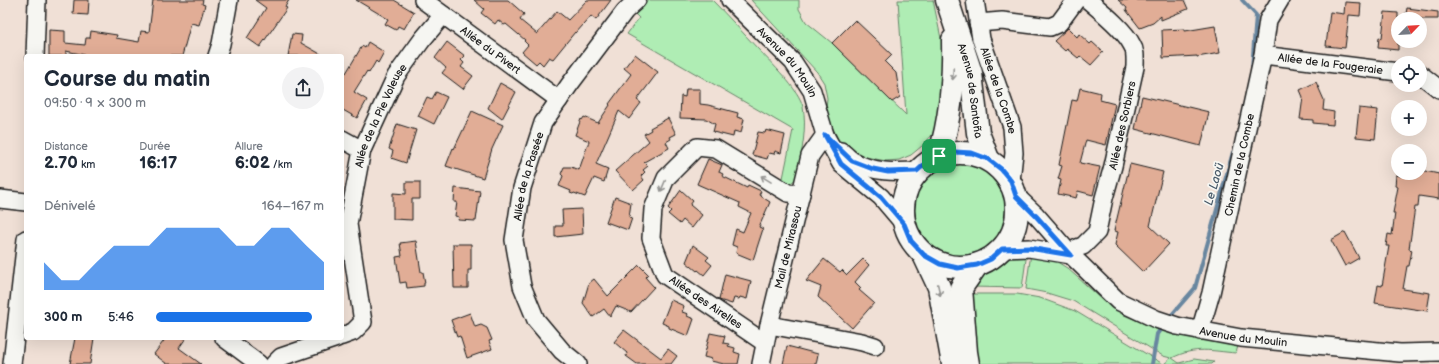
<!DOCTYPE html>
<html lang="fr">
<meta charset="utf-8">
<style>
body{margin:0;font-family:"Balsamiq Sans",sans-serif;background:#f2f2f3;color:#1f2937;height:100vh;display:flex;flex-direction:column;font-size:15px;white-space:nowrap}
*{box-sizing:border-box;margin:0}
p{font-size:13px;color:#747a83}
.icon{flex:none;width:22px;height:22px;fill:none;stroke:currentColor;stroke-width:2;stroke-linecap:round;stroke-linejoin:round}
.map{position:relative;flex:1;overflow:hidden}
.side{position:absolute;left:24px;top:54px;width:320px;height:286px;display:flex;flex-direction:column;background:#fff;border-radius:4px;box-shadow:0 4px 16px #0002}
.side>*{flex:none}
.needle{width:26px;rotate:65deg}
.tools{position:absolute;left:1391px;top:12px;display:grid;gap:8px}
.tools a{display:grid;place-items:center;width:36px;height:36px;border-radius:50%;background:#fff;box-shadow:0 4px 16px #0002;font-size:20px}
.pin{position:absolute;display:grid;place-items:center;width:34px;height:34px;color:#fff;margin:-17px;border-radius:8px;box-shadow:0 2px 6px #0006}
.round{display:grid;place-items:center;flex:none;width:42px;height:42px;border-radius:21px;background:#f2f2f3}
.summary{display:flex;align-items:center;justify-content:space-between;height:68px;padding:0 20px}
h1{font-size:22px;font-weight:800;line-height:30px}
.stats{display:grid;grid-template-columns:repeat(3,1fr);gap:6px;height:68px;padding:4px 20px}
.stats div{display:grid;align-content:center}
.stats b{font-size:17px;font-weight:800}
.stats small{font-size:11px;font-weight:400}
.stats p{font-size:11px}
.chart{height:112px;padding:8px 20px}
.chart p{display:flex;justify-content:space-between}
.chart svg{width:100%;height:72px;margin-top:4px;fill:#1a73e8;opacity:.7}
ul{padding:0 20px;list-style:none;font-size:13px}
li{display:grid;grid-template-columns:64px 48px 1fr;align-items:center;height:30px}
li i{height:10px;border-radius:5px;background:#1a73e8}
.map>svg:first-child{display:block}
.green{fill:#afedb4;stroke:#668468}
.lines{fill:none;stroke-linecap:round;stroke-linejoin:round}
.stream{stroke:#68869f;stroke-width:4}
.building{fill:#e1ad96;stroke:#1c1c1c}
.minor-casing{stroke:#1c1c1c;stroke-width:20}
.major-casing{stroke:#1c1c1c;stroke-width:25}
.minor{stroke:#f6f6f2;stroke-width:17}
.major{stroke:#f6f6f2;stroke-width:22}
.oneway{stroke:#949492}
.route-casing{stroke:#fff;stroke-width:8}
.route{stroke:#1a73e8;stroke-width:5}
.labels{text-anchor:middle;stroke-width:3.5;stroke-linejoin:round;paint-order:stroke}
.street-label{font-size:11px;fill:#1c1c1c;stroke:#f6f6f2}
.water-label{font-size:12px;font-style:italic;fill:#485a69;stroke:#f6f6f2}
</style>
<div class="map">
<svg width="1439" height="364" viewBox="0 0 1439 364">
<rect width="100%" height="100%" fill="#f0e0d6"/>
<filter id="ink" filterUnits="userSpaceOnUse"><feTurbulence type="fractalNoise" baseFrequency=".025" numOctaves="2"/><feDisplacementMap in="SourceGraphic" scale="8" xChannelSelector="R" yChannelSelector="G"/><feConvolveMatrix kernelMatrix="1 2 1 2 8 2 1 2 1" color-interpolation-filters="sRGB"/></filter>
<g filter="url(#ink)">
<g class="green">
<path d="M648,0H712C728,16 743,33 758,49C771,63 799,89 803,107C807,128 802,150 798,171C797,179 791,187 782,183L793,130L627,34L639,18L635,14Z"/>
<path d="M751,0H799V9L806,22L832,43L906,115L898,0H933L944,53L942,103L933,134L922,146L911,155L899,160L886,161L865,157L849,148L838,139L832,126L826,109L827,98L824,83L817,72Z"/>
<circle cx="960" cy="210" r="47"/>
<path d="M1027,252L1022,288L971,287L978,276L1008,256Z"/>
<path d="M1031,253L1051,258L1067,268L1104,301L1122,314L1152,327L1182,336L1238,346L1236,353C1211,351 1196,346 1172,358L1179,363L1194,359L1214,362L1212,364H1164L1171,358L1163,356L1073,301L1047,293L1026,289Z"/>
<path d="M971,294H1017L1040,298L1075,311L1163,364H974Z"/>
</g>
<g class="lines">
<g class="stream">
<path d="M1242,0L1256,15L1252,69"/>
<path d="M1168,319L1195,288L1233,152"/>
<path d="M1152,364L1157,334L1163,326"/>
</g>
</g>
<g class="building">
<path d="M74,0H89L88,15L73,14Z"/>
<path d="M153,0H203L202,4L205,5L199,25L191,23L182,56H90L66,51V56H49V30L65,31V43L85,45L86,38H90L91,31L117,35L116,38L139,42L141,31L149,32Z"/>
<path d="M255,0H289L285,7L287,8L260,47L247,38L266,8Z"/>
<path d="M356,0H394L414,12L404,29L398,26L396,30L385,24L388,19Z"/>
<path d="M474,0H508L524,14L520,20L537,34L557,11L568,20L587,0H611L596,20L591,16L576,33L575,32L553,59L549,57L543,65L539,61L536,64L522,52L528,45L524,41L525,40L506,24L504,25L498,20L495,24L481,13L484,9Z"/>
<path d="M1118,0H1184L1188,9L1161,20V16L1153,23L1140,28L1126,10L1127,8Z"/>
<path d="M1345,2L1361,3L1360,16L1349,15L1345,48L1326,46L1330,12L1344,14Z"/>
<path d="M1407,8L1438,12V19H1405Z"/>
<path d="M1385,12L1398,13V50L1378,48L1379,37L1382,38Z"/>
<path d="M855,20L892,55L885,62L896,73L900,97L892,102L832,43Z"/>
<path d="M1215,26L1220,53L1197,57V56L1163,58L1162,30L1185,29V31Z"/>
<path d="M1068,28L1077,37L1079,34L1090,44L1092,42L1103,52L1091,65L1080,56L1078,58L1067,49L1065,51L1054,41Z"/>
<path d="M292,34L302,35L301,43L324,56H288Z"/>
<path d="M368,42L384,52L378,63L376,61L369,73L367,71L354,92L367,100L357,118L343,110L342,111V71L346,73L362,46L365,48Z"/>
<path d="M447,42L465,56L461,60L464,63L461,67L473,76L463,89L442,73L446,68L435,58Z"/>
<path d="M635,54L658,72L637,100L641,103L629,119L619,111L596,164L608,169L604,182L594,178L585,197L574,193L573,194L570,193L571,191L559,186L563,176L561,174L564,167H571L579,170L589,141L575,135L581,119L582,120L584,117L598,123L610,105L609,104L631,74L624,68Z"/>
<path d="M1316,82L1324,100L1323,110L1334,112L1333,125L1313,123V120L1300,119L1303,97L1300,90Z"/>
<path d="M500,83L516,92L502,119L488,108Z"/>
<path d="M1080,88L1101,93L1100,100L1115,104L1106,145L1086,140L1080,163L1100,167L1093,195L1078,191L1076,198L1058,194L1061,180L1058,179L1062,166L1059,165L1072,100L1077,101Z"/>
<path d="M686,89H700V104L708,105L738,113L737,117L744,119L741,133L734,131L733,137L713,132L715,124L706,119L680,118L681,96L685,97Z"/>
<path d="M436,92L447,97L434,124L418,116L427,97L432,99Z"/>
<path d="M1142,96L1209,112L1201,146L1135,129Z"/>
<path d="M1359,108L1378,110L1375,139L1356,137Z"/>
<path d="M472,111L503,125L492,149L483,178L446,166L453,148L454,149Z"/>
<path d="M668,118L676,134L670,137L671,139L666,142L669,148L644,162L648,166L643,170L645,172L641,176L644,180L633,190L615,171L649,141L644,134L651,130L650,128Z"/>
<path d="M397,124L416,130L406,163L391,158L393,151L389,149Z"/>
<path d="M766,130L785,135L781,153L775,151L774,154L769,153L767,159L752,155L758,132L765,133Z"/>
<path d="M708,159L722,165L719,172L723,174L722,176L747,188L748,185L761,191L759,195L770,202L759,227L763,229L753,260L736,253L737,247L732,245L736,229L743,232L751,213L739,207L740,203L697,184Z"/>
<path d="M1130,164L1163,172L1150,226L1169,244L1143,272L1115,245L1118,232L1114,231Z"/>
<path d="M1420,170L1439,174V199L1419,196L1418,207H1415L1409,249L1412,250L1409,266H1407L1403,289L1430,293L1427,311L1375,303L1378,285L1382,286L1389,246H1386L1388,234L1392,235L1395,213H1393L1398,187L1395,186L1396,175L1401,176V173H1420Z"/>
<path d="M406,182H420V199H412V220L393,219V193L406,194Z"/>
<path d="M455,188L480,191L476,221L458,220L459,217L455,216L457,202H454Z"/>
<path d="M681,190L693,201L690,205L702,215L692,228L683,220L680,224L668,214L671,211L668,208Z"/>
<path d="M615,197L631,203L629,217L632,218L628,230L606,222Z"/>
<path d="M582,209L583,234L555,237V226H563L562,210Z"/>
<path d="M1345,232L1359,258L1345,266L1331,240Z"/>
<path d="M416,241L421,272H423L425,283H424V286L407,288L406,282L400,283L396,257L402,256L400,243Z"/>
<path d="M453,244H471V270H468V288H454Z"/>
<path d="M693,245L709,257L706,260L712,265L704,275L698,270L697,271L686,262Z"/>
<path d="M824,259L840,272L842,270L847,275L863,259L869,265L855,282L861,288L859,290L874,303L852,328L818,297L821,287L806,281Z"/>
<path d="M639,265L648,274L645,277L654,287L631,312L616,306L610,317L604,309L593,317L583,303L589,283L594,279L608,296Z"/>
<path d="M725,274L751,281L747,299L740,297L739,299L734,298L732,304L719,300Z"/>
<path d="M671,300L684,306L682,312L688,314L687,316L694,319L688,336L669,328V326L662,323Z"/>
<path d="M470,313L475,327L481,325L487,328L492,340L489,341L492,349L467,358L460,336L457,337L451,320Z"/>
<path d="M624,330L661,358L668,349L677,356L671,364H637L626,356L627,353L614,342Z"/>
<path d="M710,333L725,336L723,343L729,344L728,346L735,348L734,352L740,354L738,364H724L711,361L712,359L704,357Z"/>
<path d="M75,338H94L90,364H70Z"/>
<path d="M166,338H186L179,348L201,364H167L154,354Z"/>
<path d="M787,346L818,354L816,364H783Z"/>
</g>
<g class="lines">
<defs>
<g id="minor">
<path id="s1" d="M423,0L559,100"/>
<path id="s2" d="M730,0L793,62L812,91L825,135L841,164L881,197L904,224"/>
<path id="s3" d="M975,0L981,39L1012,127L1014,153L1011,181"/>
<path d="M978,23L1002,21L1050,27L1059,23L1076,0"/>
<path id="s4" d="M1263,55L1398,72"/>
<path d="M35,56L37,0"/>
<path d="M217,56L221,44L229,0"/>
<path d="M1420,74L1439,89"/>
<path d="M342,139L362,150"/>
<path d="M841,151C845,154 849,159 853,161C873,173 895,172 917,171"/>
<path id="s5" d="M1016,196L1036,215L1071,255L1118,301L1156,319L1177,326L1241,338L1400,353L1439,352"/>
<path d="M0,199L26,202"/>
<path d="M1003,249L1029,248L1071,255"/>
<path id="s6" d="M1071,255L1077,248L1083,246L1097,232L1104,198L1113,166L1135,67C1135,59 1136,51 1132,45C1125,30 1101,11 1088,0"/>
<path d="M769,325L862,342L875,346"/>
<path id="s7" d="M1200,331L1211,293L1263,55L1268,20L1280,0"/>
<path id="s8" d="M342,336L353,332L363,322L348,224L362,150L396,76L422,40L443,15"/>
<path d="M224,338L259,364"/>
<path d="M765,343L665,275L651,238L653,209L666,178L697,147L716,149L788,193L801,194"/>
<path d="M12,364L26,239"/>
<path d="M274,364L281,357L337,338"/>
<path id="s9" d="M578,364L562,351L536,320L522,286L514,240L522,188L543,123L570,84L625,11L637,0"/>
<path id="s10" d="M761,364L769,325L810,156L825,135"/>
</g>
<g id="major">
<path id="s11" d="M947,0L971,73L978,133L988,159"/>
<circle cx="960" cy="210" r="57"/>
<path d="M939,156C951,118 954,80 953,40"/>
<path d="M924,255L939,287L953,364"/>
<path d="M968,364L966,352L961,288L977,265"/>
</g>
</defs>
<use href="#minor" class="minor-casing"/>
<use href="#major" class="major-casing"/>
<use href="#minor" class="minor"/>
<use href="#major" class="major"/>
</g>
<defs><path id="oneway-shaft" d="M-6 0H5M1.5-3L5.5 0L1.5 3" fill="none" stroke-width="1.6" stroke-linecap="round" stroke-linejoin="round"/></defs>
<g class="oneway">
<use href="#oneway-shaft" transform="translate(953 74) rotate(93)"/>
<use href="#oneway-shaft" transform="translate(766 179) rotate(-148)"/>
<use href="#oneway-shaft" transform="translate(663 186) rotate(113)"/>
<use href="#oneway-shaft" transform="translate(939 290) rotate(77)"/>
</g>
</g>
<g class="lines" filter="url(#ink)">
<defs>
<path id="route" d="M825,135L852,161L873,169L888,172L917,171L927,162L939,156L955,152L972,153L988,159L1001,169L1011,181L1016,196L1036,216L1071,255L1029,248L1002,249L991,259L977,265L958,268L940,264L924,255L911,241L904,224L881,197L841,164Z"/>
</defs>
<use href="#route" class="route-casing"/>
<use href="#route" class="route"/>
</g>
<g class="labels">
<g class="street-label">
<text dy="4" stroke="none"><textPath href="#s1" startOffset="84">Allée du Pivert</textPath></text>
<text dy="4" stroke="none"><textPath href="#s2" startOffset="85">Avenue du Moulin</textPath></text>
<text dy="4" stroke="none"><textPath href="#s4" startOffset="68">Allée de la Fougeraie</textPath></text>
<text dy="4" stroke="none"><textPath href="#s11" startOffset="94">Avenue de Santoña</textPath></text>
<text dy="4" stroke="none"><textPath href="#s3" startOffset="94">Allée de la Combe</textPath></text>
<text dy="4" stroke="none"><textPath href="#s8" startOffset="239">Allée de la Pie Voleuse</textPath></text>
<text dy="4" stroke="none"><textPath href="#s6" startOffset="145">Allée des Sorbiers</textPath></text>
<text dy="4" stroke="none"><textPath href="#s7" startOffset="171">Chemin de la Combe</textPath></text>
<text dy="4" stroke="none"><textPath href="#s9" startOffset="210">Allée de la Passée</textPath></text>
<text dy="4" stroke="none"><textPath href="#s10" startOffset="120">Mail de Mirassou</textPath></text>
<text transform="translate(706 302) rotate(34)" y="4">Allée des Airelles</text>
<text dy="4" stroke="none"><textPath href="#s5" startOffset="278">Avenue du Moulin</textPath></text>
</g>
<g class="water-label">
<text transform="translate(1214 184) rotate(-74)" y="4">Le Laoü</text>
</g>
</g>
</svg>
<div class="tools">
<a><svg class="needle" viewBox="-14 -14 28 28"><path d="M0-13l5 13h-10z" fill="#e53935"/><path d="M0 13l5-13h-10z" fill="#747a83"/></svg></a>
<a><svg class="icon" aria-label="locate" viewBox="0 0 24 24"><circle cx="12" cy="12" r="6"/><path d="M12 2v4M12 18v4M2 12h4M18 12h4"/></svg></a>
<a>+</a>
<a>−</a>
</div>
<div class="pin" style="left:939px;top:156px;background:#1e9e55"><svg class="icon" aria-label="arrive" viewBox="0 0 24 24"><path d="M6 21V4h12l-3 4 3 4H6"/></svg></div>
<section class="side">
<div class="summary"><div><h1>Course du matin</h1><p>09:50 · 9 × 300 m</p></div><a class="round"><svg class="icon" aria-label="share" viewBox="0 0 24 24"><path d="M12 15V3M7 8l5-5 5 5M5 13v7h14v-7"/></svg></a></div>
<div class="stats">
<div><p>Distance</p><b>2.70<small> km</small></b></div>
<div><p>Durée</p><b>16:17</b></div>
<div><p>Allure</p><b>6:02<small> /km</small></b></div>
</div>
<div class="chart"><p><span>Dénivelé</span>164–167 m</p>
<svg viewBox="0 0 160 44" preserveAspectRatio="none"><path d="M0 44V27L10 38L20 38L30 27L40 17L50 17L60 17L70 6L80 6L90 6L100 6L110 17L120 17L130 6L140 6L150 17L160 27V44z"/></svg>
</div>
<ul>
<li><b>300 m</b>5:46<i style="width:93%"></i></li>
</ul>
</section>
</div>
